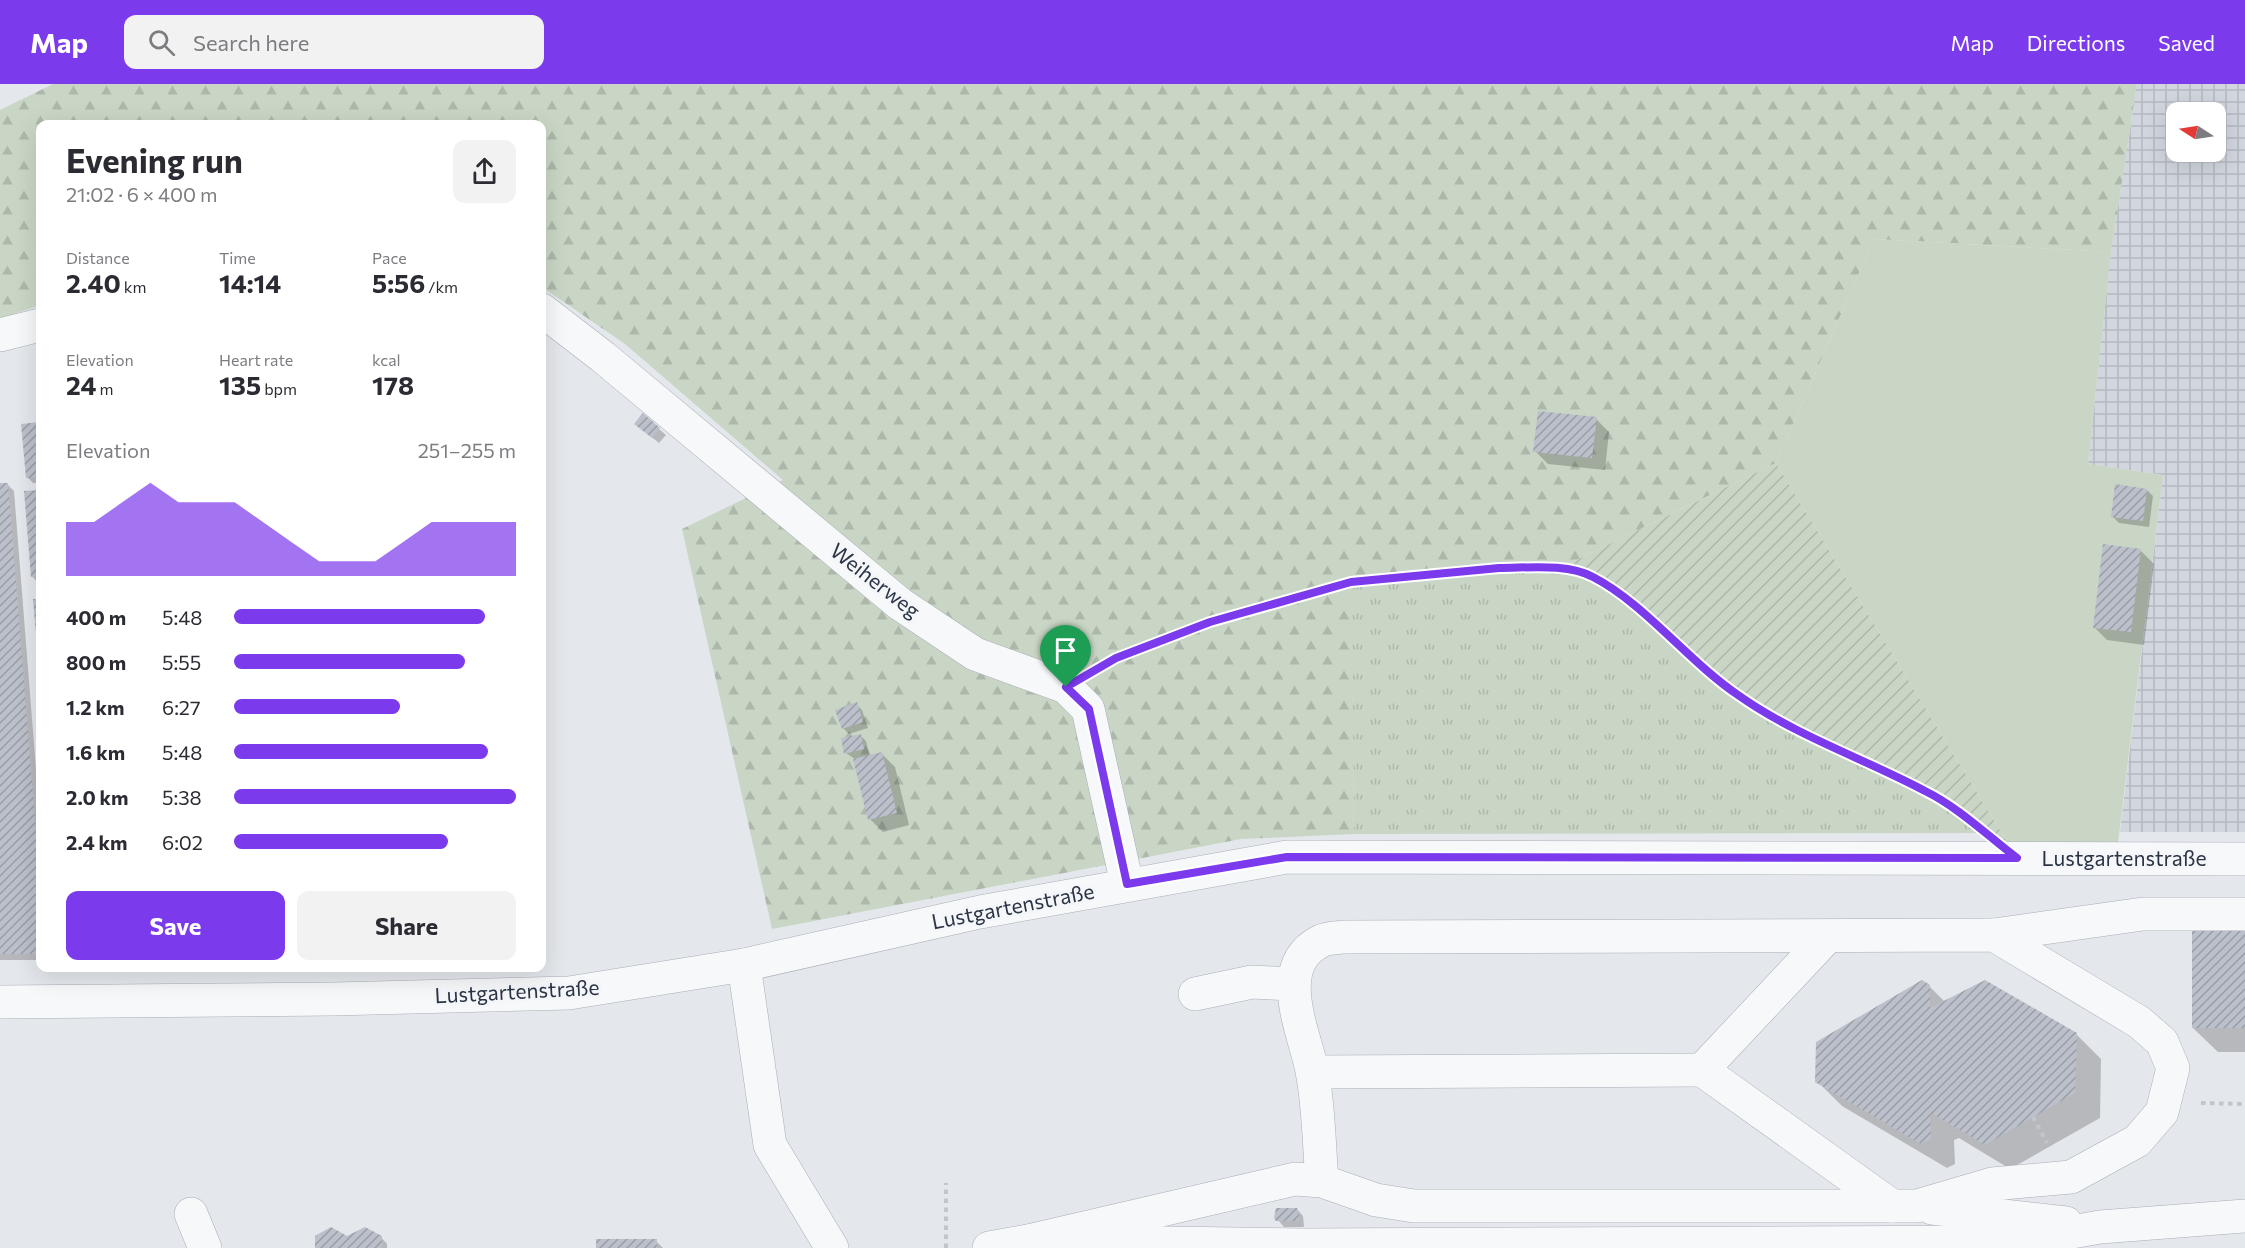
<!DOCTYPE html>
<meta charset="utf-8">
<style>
body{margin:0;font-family:Commissioner,sans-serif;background:#f2f2f3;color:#2b2b33;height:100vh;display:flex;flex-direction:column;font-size:22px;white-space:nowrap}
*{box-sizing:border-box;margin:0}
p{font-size:20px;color:#7c7c81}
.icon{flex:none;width:33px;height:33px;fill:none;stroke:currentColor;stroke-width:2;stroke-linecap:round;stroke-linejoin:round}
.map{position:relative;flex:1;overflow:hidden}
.panel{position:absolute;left:36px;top:36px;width:510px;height:852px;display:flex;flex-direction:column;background:#fff;border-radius:12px;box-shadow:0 6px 24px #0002}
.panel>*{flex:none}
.needle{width:39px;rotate:282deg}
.controls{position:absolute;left:2166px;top:18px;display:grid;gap:12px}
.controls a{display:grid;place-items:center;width:60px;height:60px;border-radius:12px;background:#fff;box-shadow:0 6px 24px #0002;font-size:30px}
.pin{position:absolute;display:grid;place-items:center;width:51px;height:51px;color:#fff;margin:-62px -26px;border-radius:50% 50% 50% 0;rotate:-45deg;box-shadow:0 0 6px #0007}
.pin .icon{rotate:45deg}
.round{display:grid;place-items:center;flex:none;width:63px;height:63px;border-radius:12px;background:#f2f2f3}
.headline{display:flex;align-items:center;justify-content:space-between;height:102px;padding:0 30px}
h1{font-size:33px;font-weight:700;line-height:45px}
.metrics{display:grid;grid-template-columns:repeat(3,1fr);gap:9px;height:102px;padding:6px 30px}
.metrics div{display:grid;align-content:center}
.metrics b{font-size:26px;font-weight:700}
.metrics small{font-size:16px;font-weight:400}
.metrics p{font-size:16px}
.chart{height:168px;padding:12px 30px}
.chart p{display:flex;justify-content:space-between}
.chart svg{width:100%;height:108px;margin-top:6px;fill:#7c3aed;opacity:.7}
.primary-button{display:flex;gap:12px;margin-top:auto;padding:12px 30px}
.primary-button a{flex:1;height:69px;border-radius:12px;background:#7c3aed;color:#fff;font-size:24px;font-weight:700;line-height:69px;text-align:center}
.primary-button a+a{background:#f2f2f3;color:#2b2b33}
ul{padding:0 30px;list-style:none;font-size:20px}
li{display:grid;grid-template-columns:96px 72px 1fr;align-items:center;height:45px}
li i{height:15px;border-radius:8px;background:#7c3aed}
header{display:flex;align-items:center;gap:36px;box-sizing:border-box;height:84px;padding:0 30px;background:#7c3aed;color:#fff}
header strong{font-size:28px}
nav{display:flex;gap:33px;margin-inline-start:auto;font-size:21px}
.search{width:420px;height:54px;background:#f2f2f3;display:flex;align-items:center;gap:15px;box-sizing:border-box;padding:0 21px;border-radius:12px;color:#7c7c81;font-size:22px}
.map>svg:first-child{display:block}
.industrial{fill:url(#industrial-grid);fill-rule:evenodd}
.grass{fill:url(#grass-tufts)}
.forest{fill:url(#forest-firs)}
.garden{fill:url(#garden-furrows)}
.pitch{fill:#c9d6c5}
.shadow{fill:#0003}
.building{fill:url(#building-hatch)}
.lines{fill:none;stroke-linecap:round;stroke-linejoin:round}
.minor-casing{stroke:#a9aeb7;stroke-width:34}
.path{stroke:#c2c5cb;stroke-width:4;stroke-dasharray:4.5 4.5;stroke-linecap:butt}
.minor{stroke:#f7f8fa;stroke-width:33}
.route-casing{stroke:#fff;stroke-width:12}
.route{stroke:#7c3aed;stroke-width:8}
.labels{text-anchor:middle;stroke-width:6;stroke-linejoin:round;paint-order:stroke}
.street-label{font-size:21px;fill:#2b3445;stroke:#f4f6f9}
</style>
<header>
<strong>Map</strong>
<div class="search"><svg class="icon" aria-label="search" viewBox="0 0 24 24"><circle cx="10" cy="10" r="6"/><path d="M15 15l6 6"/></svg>Search here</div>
<nav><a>Map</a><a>Directions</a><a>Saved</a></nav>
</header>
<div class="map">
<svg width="2245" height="1164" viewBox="0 0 2245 1164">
<defs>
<pattern id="industrial-grid" width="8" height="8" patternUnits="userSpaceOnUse" patternTransform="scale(1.5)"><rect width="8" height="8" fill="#d2d6de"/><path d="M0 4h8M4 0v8" fill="none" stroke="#b4b8c0"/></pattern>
<pattern id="grass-tufts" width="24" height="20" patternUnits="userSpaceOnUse" patternTransform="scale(1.5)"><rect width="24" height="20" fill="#c9d6c5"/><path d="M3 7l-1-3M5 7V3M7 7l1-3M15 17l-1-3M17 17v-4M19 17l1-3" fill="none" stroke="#adb8ab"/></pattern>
<pattern id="forest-firs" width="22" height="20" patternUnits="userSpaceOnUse" patternTransform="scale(1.5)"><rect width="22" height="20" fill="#c9d6c5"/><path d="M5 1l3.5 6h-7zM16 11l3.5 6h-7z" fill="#adb8ab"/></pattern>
<pattern id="garden-furrows" width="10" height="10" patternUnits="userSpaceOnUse" patternTransform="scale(1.5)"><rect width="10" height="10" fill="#c9d6c5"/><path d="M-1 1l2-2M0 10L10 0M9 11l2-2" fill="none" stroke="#adb8ab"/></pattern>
<pattern id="building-hatch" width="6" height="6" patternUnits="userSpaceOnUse" patternTransform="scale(1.5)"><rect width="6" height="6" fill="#bbc0ca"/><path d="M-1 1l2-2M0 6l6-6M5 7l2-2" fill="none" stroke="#989da6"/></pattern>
</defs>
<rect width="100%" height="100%" fill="#e4e7ec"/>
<path class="industrial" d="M2137,0H2245V748H2120L2163,391L2088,380L2111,168ZM2176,28H2216V68H2176Z"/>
<path class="grass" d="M1499,484C1528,484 1567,479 1594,493C1644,519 1689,578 1738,612C1796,652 1864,674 1926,707C1946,718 1966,735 1985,749L1354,750L1351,498Z"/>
<path class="forest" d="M53,0H2137L2111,168L1874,155L1776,379L1558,485L1499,484L1352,498L1354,750L1241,755L772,845L682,445L783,396L625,260L542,203V40H40V221L0,235V26Z"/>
<path class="garden" d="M1776,379L2017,774L1927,708L1815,655L1739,612L1685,569L1622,511L1592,492L1558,485Z"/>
<path class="pitch" d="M1874,155L2111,168L2088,380L2163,391L2116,775L2017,774L1776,379Z"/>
<g class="shadow">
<path d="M1596,335L1609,348L1605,386L1548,380L1535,367Z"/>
<path d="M40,340V399H33L27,393L23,341Z"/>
<path d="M659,345L666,351L659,359L643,346Z"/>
<path d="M0,401H8L14,407L40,736V876H0Z"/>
<path d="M2147,406L2153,412L2149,443L2119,439L2112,432Z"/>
<path d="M40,407V498L38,499L32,492L26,408Z"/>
<path d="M2141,467L2154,480L2144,561L2107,556L2094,543Z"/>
<path d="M40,516V588L35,517Z"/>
<path d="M856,620L862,626L868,644L849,650L843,644Z"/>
<path d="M860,651L866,657L870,673L882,670L895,683L909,741L883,748L870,735L855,675L846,669Z"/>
<path d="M2245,840V968H2218L2193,944Z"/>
<path d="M1929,902L1945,918L2076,950L2101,975L2100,1034L2010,1085L1959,1054L1954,1056L1955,1080L1947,1084L1842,1022L1817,997Z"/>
<path d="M1297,1125L1303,1132L1304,1143H1284L1278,1136Z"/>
<path d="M381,1153L387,1160V1164H317L347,1154Z"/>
<path d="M656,1157L663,1164H597Z"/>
</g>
<g class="building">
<path d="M1538,327L1597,333L1592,374L1533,368Z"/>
<path d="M643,329L660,344L652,354L634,340Z"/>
<path d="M40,338V393L26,394L21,340Z"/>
<path d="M0,399H8L40,798V870H0Z"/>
<path d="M2115,400L2147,405L2143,437L2111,433Z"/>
<path d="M40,406V492L31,493L24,407Z"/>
<path d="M2103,460L2141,465L2131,548L2093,544Z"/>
<path d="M33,515H40V584H39Z"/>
<path d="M857,618L863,638L842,645L835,626Z"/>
<path d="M861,650L864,665L844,670L841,654Z"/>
<path d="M882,668L897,729L868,736L853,675Z"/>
<rect x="2192" y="839" width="53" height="105"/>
<path d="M1922,896L1930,901V924L1985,896L2077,949L2075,1009L1985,1061L1933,1030L1930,1031L1931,1055L1921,1060L1815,998L1816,958Z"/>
<path d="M1276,1124H1297L1300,1134L1298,1137H1276L1274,1134Z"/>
<path d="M331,1143L347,1152L365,1143L382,1152V1164H315V1152Z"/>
<rect x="596" y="1155" width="61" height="9"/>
</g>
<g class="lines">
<defs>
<g id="minor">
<path d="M542,226L603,273L900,520L975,570L1066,603L1088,625L1127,800"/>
<path d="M0,251L40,241"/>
<path d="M1994,851L2143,830H2245"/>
<path d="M1827,853L1702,986L1892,1122"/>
<path d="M744,881L770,1061L832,1164"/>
<path d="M1195,910L1252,898L1294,900"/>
<path d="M0,918L334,915L569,909L744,881L980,828L1287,773L2245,775"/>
<path d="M1313,988L1702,986"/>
<path d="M1932,1124L2066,1139"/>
<path d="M191,1130L205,1164"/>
<path d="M1028,1157L1295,1095L1322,1097L1376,1116L1414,1122H1917L1992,1100L2071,1093L2137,1057L2162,1028L2173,984L2162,958L2139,938L1994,851L1344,853C1337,854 1327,854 1321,857C1271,882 1305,949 1312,987C1319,1023 1319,1061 1322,1097"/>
<path d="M989,1164L1028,1157L1302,1161L2015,1158L2100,1143L2245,1132"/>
</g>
</defs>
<use href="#minor" class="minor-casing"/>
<g class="path">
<path d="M1098,585L1116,574L1210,538L1351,498L1499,484L1558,485L1592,492L1622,511L1685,569L1739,612L1815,655L1927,708L1969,738"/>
<path d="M2201,1019L2245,1020"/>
<path d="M2033,1033L2047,1059"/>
<path d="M946,1164V1099"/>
</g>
<use href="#minor" class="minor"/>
</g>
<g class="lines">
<defs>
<path id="route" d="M1499,484C1528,484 1567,479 1593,493C1644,519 1689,578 1738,611C1796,652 1863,674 1925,707C1958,723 1988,752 2017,774L1287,773L1127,800L1089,625L1066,603L1116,574L1210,538L1351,498Z"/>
</defs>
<use href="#route" class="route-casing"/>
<use href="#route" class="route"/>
</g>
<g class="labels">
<g class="street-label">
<text transform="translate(875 497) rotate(38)" y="7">Weiherweg</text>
<text x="2124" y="782">Lustgartenstraße</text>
<text transform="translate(1013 823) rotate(-11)" y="7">Lustgartenstraße</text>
<text transform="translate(517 908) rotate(-3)" y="7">Lustgartenstraße</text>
</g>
</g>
</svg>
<div class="controls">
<a><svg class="needle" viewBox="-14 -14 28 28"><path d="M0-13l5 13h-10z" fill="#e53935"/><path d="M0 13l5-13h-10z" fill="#7c7c81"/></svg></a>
</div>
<div class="pin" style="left:1066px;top:603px;background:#1e9e55"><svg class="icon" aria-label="arrive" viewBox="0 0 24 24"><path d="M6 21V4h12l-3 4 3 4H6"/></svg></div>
<section class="panel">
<div class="headline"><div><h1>Evening run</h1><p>21:02 · 6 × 400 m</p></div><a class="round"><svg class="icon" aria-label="share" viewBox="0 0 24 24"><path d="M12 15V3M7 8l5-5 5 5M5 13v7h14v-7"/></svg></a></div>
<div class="metrics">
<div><p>Distance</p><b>2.40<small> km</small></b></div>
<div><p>Time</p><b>14:14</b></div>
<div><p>Pace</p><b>5:56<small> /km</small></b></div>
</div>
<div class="metrics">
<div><p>Elevation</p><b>24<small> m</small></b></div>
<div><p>Heart rate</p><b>135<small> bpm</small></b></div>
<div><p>kcal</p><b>178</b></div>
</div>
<div class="chart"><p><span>Elevation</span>251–255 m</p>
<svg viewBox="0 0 160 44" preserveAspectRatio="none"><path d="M0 44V22L10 22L20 14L30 6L40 14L50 14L60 14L70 22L80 30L90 38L100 38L110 38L120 30L130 22L140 22L150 22L160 22V44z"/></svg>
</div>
<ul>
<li><b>400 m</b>5:48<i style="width:89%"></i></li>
<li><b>800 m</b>5:55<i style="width:82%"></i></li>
<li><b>1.2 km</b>6:27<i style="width:59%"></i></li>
<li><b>1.6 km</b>5:48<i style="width:90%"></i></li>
<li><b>2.0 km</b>5:38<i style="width:100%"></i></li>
<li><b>2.4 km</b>6:02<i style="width:76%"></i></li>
</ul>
<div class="primary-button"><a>Save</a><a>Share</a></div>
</section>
</div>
